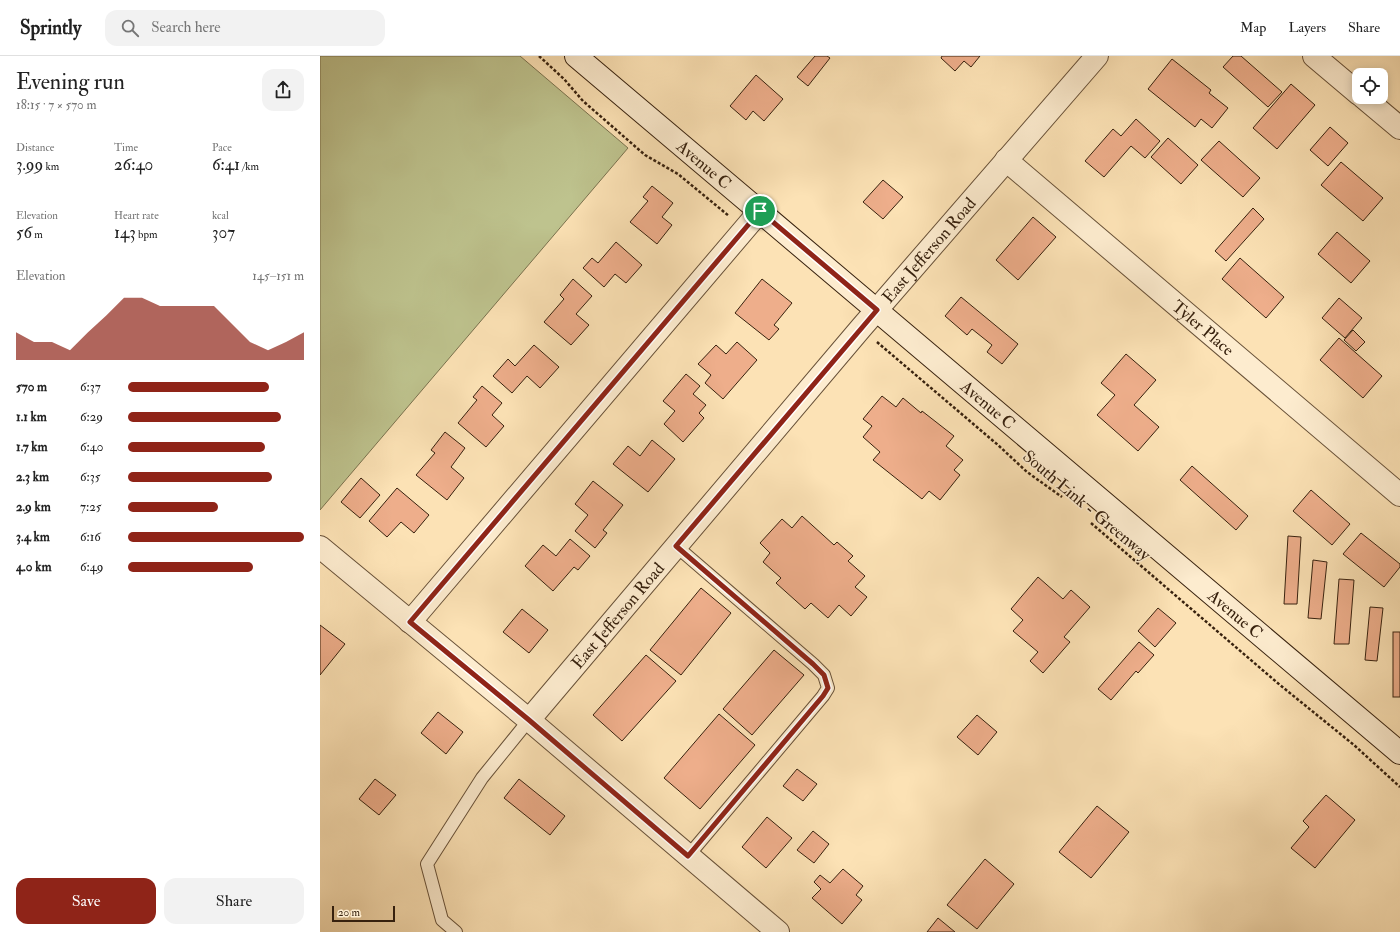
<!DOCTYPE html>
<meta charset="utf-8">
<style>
body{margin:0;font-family:"IM FELL Double Pica",serif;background:#f2f2f2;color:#222;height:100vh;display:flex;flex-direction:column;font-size:15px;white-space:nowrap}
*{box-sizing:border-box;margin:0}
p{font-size:13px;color:#767676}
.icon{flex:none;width:22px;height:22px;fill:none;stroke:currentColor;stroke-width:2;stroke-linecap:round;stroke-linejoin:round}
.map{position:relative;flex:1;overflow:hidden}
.sheet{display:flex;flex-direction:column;background:#fff;width:320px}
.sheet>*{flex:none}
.fabs{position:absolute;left:1032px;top:12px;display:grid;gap:8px}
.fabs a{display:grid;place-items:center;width:36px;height:36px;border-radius:8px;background:#fff;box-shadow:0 2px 10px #0003;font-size:20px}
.scale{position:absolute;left:12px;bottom:10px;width:63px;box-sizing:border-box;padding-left:4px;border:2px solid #37210e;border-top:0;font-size:11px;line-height:14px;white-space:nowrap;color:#37210e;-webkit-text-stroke:3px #fdeccf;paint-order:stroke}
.pin{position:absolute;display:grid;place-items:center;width:34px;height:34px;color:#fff;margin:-17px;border:2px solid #fff;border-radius:50%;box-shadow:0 1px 4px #0007}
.round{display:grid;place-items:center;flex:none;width:42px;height:42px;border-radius:12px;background:#f2f2f2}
.summary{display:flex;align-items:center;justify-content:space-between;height:68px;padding:0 16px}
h1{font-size:22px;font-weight:600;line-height:30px}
.stats{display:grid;grid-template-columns:repeat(3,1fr);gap:6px;height:68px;padding:4px 16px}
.stats div{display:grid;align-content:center}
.stats b{font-size:17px;font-weight:600}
.stats small{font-size:11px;font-weight:400}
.stats p{font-size:11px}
.chart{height:112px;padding:8px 16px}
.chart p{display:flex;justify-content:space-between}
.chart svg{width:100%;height:72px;margin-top:4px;fill:#8f2418;opacity:.7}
.button{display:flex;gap:8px;margin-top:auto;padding:8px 16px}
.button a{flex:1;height:46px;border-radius:12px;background:#8f2418;color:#fff;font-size:16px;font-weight:600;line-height:46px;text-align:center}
.button a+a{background:#f2f2f2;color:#222}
ul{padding:0 16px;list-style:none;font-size:13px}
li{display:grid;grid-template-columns:64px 48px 1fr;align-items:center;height:30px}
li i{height:10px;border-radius:5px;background:#8f2418}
header{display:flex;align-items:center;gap:24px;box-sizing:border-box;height:56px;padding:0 20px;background:#fff;border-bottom:1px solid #e0e0e0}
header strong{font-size:19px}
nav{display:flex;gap:22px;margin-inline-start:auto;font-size:14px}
.search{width:280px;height:36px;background:#f2f2f2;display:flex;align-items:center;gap:10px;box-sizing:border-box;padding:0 14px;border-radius:12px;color:#767676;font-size:15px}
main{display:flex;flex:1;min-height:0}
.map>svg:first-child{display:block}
.green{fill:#bec38e;stroke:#7a724e}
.building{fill:#eeae8b;stroke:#37210e}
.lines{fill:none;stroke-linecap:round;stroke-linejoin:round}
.lane-casing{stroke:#685138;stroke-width:14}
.street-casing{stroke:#685138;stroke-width:24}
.secondary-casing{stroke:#37210e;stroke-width:24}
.path{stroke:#37210e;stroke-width:2.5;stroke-dasharray:3 2;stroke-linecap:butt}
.lane{stroke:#fdeccf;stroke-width:12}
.street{stroke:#fdeccf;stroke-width:22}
.secondary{stroke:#fdeccf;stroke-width:22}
.route-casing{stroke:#fff;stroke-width:8}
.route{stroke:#8f2418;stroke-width:5}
.labels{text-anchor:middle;stroke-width:3;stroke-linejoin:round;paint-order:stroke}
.street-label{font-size:17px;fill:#37210e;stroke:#fdeccf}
</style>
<header>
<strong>Sprintly</strong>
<div class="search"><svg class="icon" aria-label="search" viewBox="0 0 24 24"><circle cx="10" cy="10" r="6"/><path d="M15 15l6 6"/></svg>Search here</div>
<nav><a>Map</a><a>Layers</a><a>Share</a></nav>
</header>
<main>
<section class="sheet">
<div class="summary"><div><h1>Evening run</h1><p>18:15 · 7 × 570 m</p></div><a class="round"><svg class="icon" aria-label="share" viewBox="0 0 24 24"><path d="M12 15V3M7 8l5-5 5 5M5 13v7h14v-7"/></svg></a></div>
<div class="stats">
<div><p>Distance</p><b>3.99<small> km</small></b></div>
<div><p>Time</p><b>26:40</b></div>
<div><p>Pace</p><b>6:41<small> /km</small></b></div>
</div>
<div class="stats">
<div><p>Elevation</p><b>56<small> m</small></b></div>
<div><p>Heart rate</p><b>143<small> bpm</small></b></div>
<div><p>kcal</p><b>307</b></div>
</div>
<div class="chart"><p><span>Elevation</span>145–151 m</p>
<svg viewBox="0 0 160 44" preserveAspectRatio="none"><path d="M0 44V27L10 33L20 33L30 38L40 27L50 17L60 6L70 6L80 11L90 11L100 11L110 11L120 22L130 33L140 38L150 33L160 27V44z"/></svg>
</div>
<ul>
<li><b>570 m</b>6:37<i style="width:80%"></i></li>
<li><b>1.1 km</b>6:29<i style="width:87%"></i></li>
<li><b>1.7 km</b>6:40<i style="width:78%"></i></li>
<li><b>2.3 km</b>6:35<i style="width:82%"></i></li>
<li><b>2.9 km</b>7:25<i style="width:51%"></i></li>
<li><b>3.4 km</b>6:16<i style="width:100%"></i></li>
<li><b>4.0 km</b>6:49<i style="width:71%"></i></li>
</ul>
<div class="button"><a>Save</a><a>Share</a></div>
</section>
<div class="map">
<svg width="1080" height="876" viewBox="0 0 1080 876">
<rect width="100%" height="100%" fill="#fce2b5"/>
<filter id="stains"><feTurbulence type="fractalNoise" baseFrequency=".005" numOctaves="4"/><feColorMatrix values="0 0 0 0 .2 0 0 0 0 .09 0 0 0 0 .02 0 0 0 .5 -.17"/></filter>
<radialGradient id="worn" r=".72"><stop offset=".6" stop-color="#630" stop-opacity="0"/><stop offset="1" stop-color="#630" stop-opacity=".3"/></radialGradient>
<path class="green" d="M0,0H200L308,92L0,454Z"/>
<g class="building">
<path d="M495,0H507L510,2L488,30L477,21Z"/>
<path d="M622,0H660L651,11L644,5L635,15L621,2Z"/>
<path d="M913,0H921L962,36L948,51L903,11Z"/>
<path d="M852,3L891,34L889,37L908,52L892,72L881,63L875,71L828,33Z"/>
<path d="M436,19L463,43L444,65L433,55L426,64L410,50Z"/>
<path d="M971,28L995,49L957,93L933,72Z"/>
<path d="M816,63L840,85L825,102L811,90L784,121L765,105L793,73L801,80Z"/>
<path d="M1010,71L1028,87L1008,110L990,94Z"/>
<path d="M848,82L878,109L861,128L831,101Z"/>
<path d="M899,85L940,122L923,141L881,104Z"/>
<path d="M1021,106L1063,142L1043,165L1001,129Z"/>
<path d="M563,124L583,141L563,163L543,146Z"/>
<path d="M332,130L353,147L342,161L352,169L337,188L310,166L328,145L323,141Z"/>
<path d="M933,152L944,163L906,205L895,195Z"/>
<path d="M713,161L736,181L698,224L676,204Z"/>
<path d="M1017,176L1050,205L1031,227L998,198Z"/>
<path d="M296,186L322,209L306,227L295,218L284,231L263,212L272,202L278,207Z"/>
<path d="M920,202L964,241L946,262L902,223Z"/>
<path d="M253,223L272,240L256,258L269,269L251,289L224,266L244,243L240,239Z"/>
<path d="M442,223L472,247L454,269L459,273L449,284L415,257Z"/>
<path d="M641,241L698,288L682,308L667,296L672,289L652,273L647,279L625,260Z"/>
<path d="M1019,242L1042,262L1025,282L1002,262Z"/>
<path d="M1033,274L1045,286L1036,295L1024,284Z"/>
<path d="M1019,282L1062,320L1043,342L1000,304Z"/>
<path d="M417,286L437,304L403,343L385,327L391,319L378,308L396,289L406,298Z"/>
<path d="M214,289L239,311L220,332L207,320L192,337L173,320L188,303L195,310Z"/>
<path d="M806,298L836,324L814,349L839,371L818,395L777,359L795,339L781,327Z"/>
<path d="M366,318L380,330L373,338L386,349L379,357L384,362L363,386L344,368L355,355L343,345Z"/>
<path d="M162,330L182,347L172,359L184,370L166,391L138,367L157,344L153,341Z"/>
<path d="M562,340L576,351L583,342L601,357L602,355L634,380L626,390L643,404L634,414L640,419L620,444L609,435L602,443L553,404L560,396L543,381L552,370L543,363Z"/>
<path d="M125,376L145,392L131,411L144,422L127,444L96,419L115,397L111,394Z"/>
<path d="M332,384L355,403L328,436L293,408L308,390L320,400Z"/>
<path d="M872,410L928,460L916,474L860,424Z"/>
<path d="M41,422L60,439L40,462L21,446Z"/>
<path d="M273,425L303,449L283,474L287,477L275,492L255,475L268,459L255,448Z"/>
<path d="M77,432L109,459L94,477L81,466L67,481L49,465Z"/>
<path d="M991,434L1030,468L1012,489L973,455Z"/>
<path d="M482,460L514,489L517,486L533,500L528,505L545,520L535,531L547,541L531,560L519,549L508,562L491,547L485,553L456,527L461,522L443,506L450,497L440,487L462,463L472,472Z"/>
<path d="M1041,477L1080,508V511L1064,531L1023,498Z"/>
<path d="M968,480L981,481L977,548H964Z"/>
<path d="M250,483L270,500L258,514L254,511L233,535L205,510L223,489L236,500Z"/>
<path d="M993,504L1007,506L1001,563L988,562Z"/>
<path d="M718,521L743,543L751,534L770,551L744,581L750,586L723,617L710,605L718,596L693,575L703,564L691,553Z"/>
<path d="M1019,523L1034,524L1029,588H1014Z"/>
<path d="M381,532L411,557L361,619L330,594Z"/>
<path d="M1050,551L1063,552L1057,605L1045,604Z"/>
<path d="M838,552L856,567L835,591L818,575Z"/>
<path d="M202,553L228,574L209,597L183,576Z"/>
<path d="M0,569L25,588L0,619Z"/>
<rect x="1073" y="576" width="7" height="65"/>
<path d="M819,586L834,599L818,617L816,615L791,644L778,633Z"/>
<path d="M454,594L484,619L432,679L403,653Z"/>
<path d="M326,599L356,625L302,685L273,659Z"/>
<path d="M118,656L143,676L126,698L101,677Z"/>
<path d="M399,658L435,689L380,753L344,722Z"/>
<path d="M657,659L677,676L658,699L637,681Z"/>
<path d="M477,713L497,728L483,745L463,730Z"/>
<path d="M55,723L76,739L59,759L39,743Z"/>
<path d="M199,723L245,760L230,779L184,742Z"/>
<path d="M1006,739L1035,764L995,812L971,792L989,771L983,765Z"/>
<path d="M777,750L809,776L771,822L739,796Z"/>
<path d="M447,761L472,782L446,812L422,791Z"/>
<path d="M493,775L509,788L494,807L477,794Z"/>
<path d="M665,803L694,828L657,873L627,849Z"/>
<path d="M523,813L543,830L536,839L542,844L522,868L492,842L501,833L494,826L500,819L510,827Z"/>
<path d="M618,862L635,876H607Z"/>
</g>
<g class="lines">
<defs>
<g id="lane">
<path d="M356,490L493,608L504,619L508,632L503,640L368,800"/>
<path d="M136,876L122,864L107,808L162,722L209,664"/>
</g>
<g id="street">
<path d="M994,0L1039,38"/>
<path d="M1043,41L1080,72"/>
<path id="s1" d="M686,104L1080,439"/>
<path d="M0,491L209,664L458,876"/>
<path d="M90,566L440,155"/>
<path id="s2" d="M209,664L541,272L777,0"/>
</g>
<g id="secondary">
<path id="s3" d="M256,0L1080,697"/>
</g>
</defs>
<use href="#lane" class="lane-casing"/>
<use href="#street" class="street-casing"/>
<use href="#secondary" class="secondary-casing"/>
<g class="path">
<path d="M219,0L244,23L263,45L325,99L358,118L409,160"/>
<path d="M557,286L678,389L707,416L742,441"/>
<path d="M771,467L960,629L1034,689L1080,731"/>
</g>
<use href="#lane" class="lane"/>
<use href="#street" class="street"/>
<use href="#secondary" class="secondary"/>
</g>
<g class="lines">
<defs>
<path id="route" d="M440,155L557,254L356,490L493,608L504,619L508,632L503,640L368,800L209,664L90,566Z"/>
</defs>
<use href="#route" class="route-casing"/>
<use href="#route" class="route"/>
</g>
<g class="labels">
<g class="street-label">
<text dy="6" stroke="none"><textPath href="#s3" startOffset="168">Avenue C</textPath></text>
<text dy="6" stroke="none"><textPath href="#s2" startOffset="617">East Jefferson Road</textPath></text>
<text dy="6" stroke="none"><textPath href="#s1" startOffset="259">Tyler Place</textPath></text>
<text dy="6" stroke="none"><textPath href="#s3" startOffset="540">Avenue C</textPath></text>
<text transform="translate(767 449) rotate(40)" y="6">South Link - Greenway</text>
<text dy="6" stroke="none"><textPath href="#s3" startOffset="864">Avenue C</textPath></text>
<text dy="6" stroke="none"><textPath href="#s2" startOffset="137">East Jefferson Road</textPath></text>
</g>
</g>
<rect width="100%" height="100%" filter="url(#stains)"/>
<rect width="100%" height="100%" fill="url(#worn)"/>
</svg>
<div class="fabs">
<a><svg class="icon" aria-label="locate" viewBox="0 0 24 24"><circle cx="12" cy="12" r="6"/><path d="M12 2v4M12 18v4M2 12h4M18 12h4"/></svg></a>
</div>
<div class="scale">20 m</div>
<div class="pin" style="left:440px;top:155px;background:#1e9e55"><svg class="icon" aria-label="arrive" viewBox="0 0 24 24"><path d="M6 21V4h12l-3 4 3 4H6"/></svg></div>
</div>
</main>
